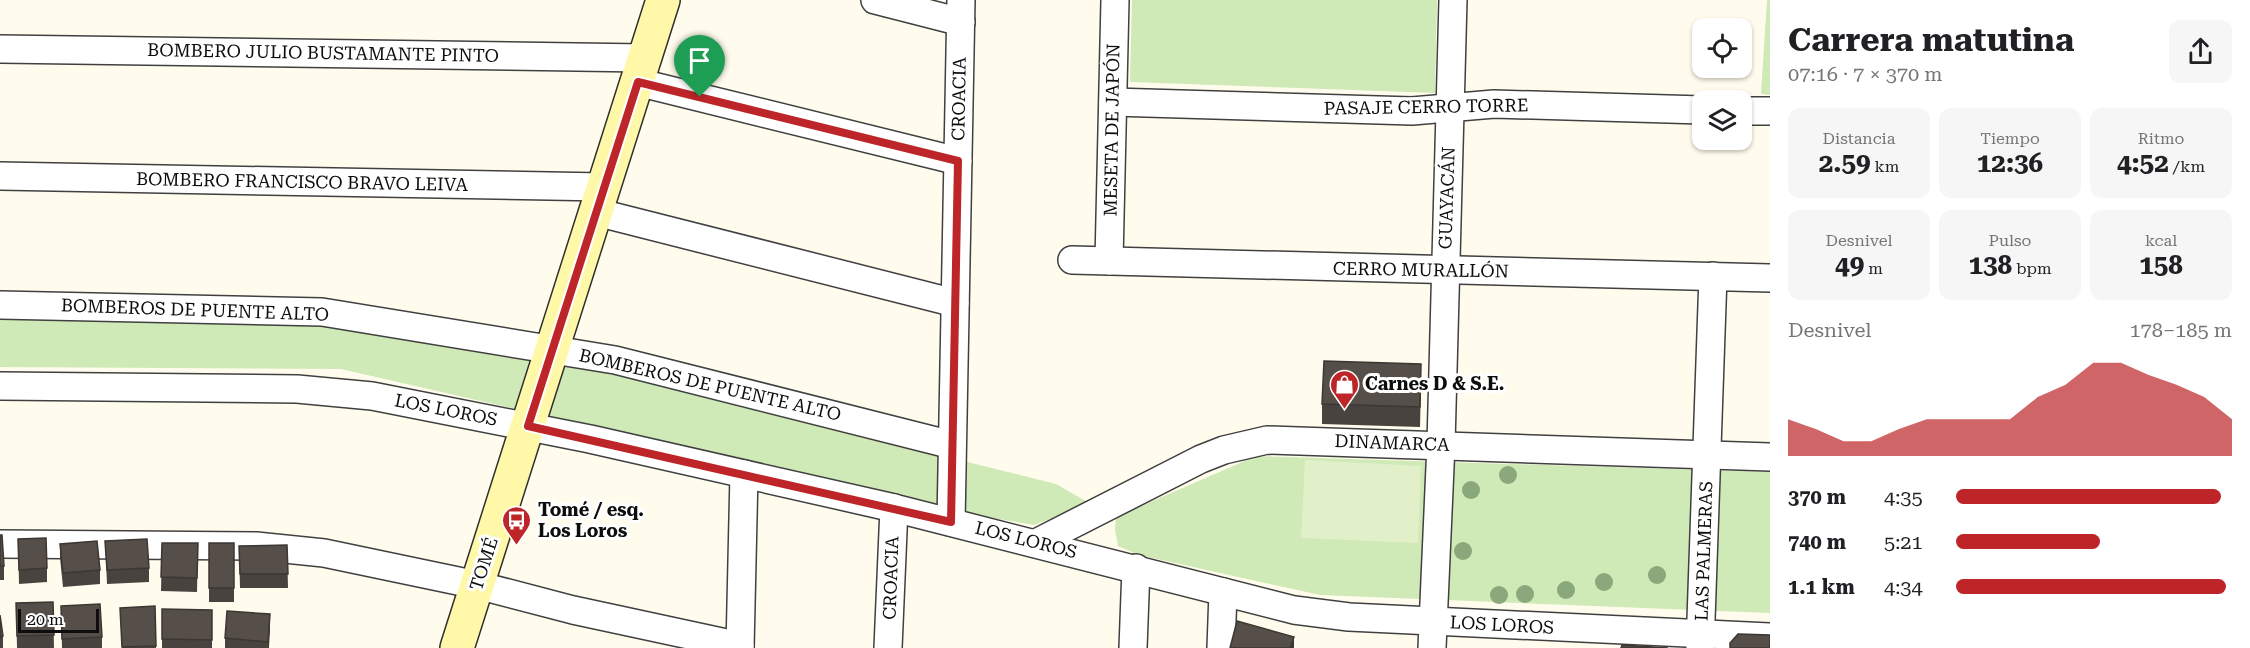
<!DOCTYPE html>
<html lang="es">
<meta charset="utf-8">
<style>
body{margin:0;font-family:"Roboto Serif",serif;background:#f6f6f6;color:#202124;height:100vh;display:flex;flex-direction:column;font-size:22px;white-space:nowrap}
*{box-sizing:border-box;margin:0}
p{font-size:20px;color:#757577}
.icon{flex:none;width:33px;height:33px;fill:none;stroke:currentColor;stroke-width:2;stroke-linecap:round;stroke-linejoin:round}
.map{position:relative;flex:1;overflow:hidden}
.sheet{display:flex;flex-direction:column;background:#fff;width:480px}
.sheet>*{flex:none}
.fabs{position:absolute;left:1692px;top:18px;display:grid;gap:12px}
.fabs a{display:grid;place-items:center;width:60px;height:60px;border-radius:12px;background:#fff;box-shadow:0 2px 4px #0004;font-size:30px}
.scale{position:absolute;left:18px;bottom:15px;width:81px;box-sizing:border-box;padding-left:6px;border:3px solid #0d0d0d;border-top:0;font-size:16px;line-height:21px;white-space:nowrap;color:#0d0d0d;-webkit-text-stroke:4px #fff;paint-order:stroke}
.pin{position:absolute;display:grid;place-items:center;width:51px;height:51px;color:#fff;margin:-62px -26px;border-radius:50% 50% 50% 0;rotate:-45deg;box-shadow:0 0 6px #0007}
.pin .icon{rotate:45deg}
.round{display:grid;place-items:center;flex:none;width:63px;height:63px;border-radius:12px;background:#f6f6f6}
.overview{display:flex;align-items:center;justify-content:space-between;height:102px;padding:0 18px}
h1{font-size:33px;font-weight:700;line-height:45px}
.metrics{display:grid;grid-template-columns:repeat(3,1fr);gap:9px;height:102px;padding:6px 18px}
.metrics div{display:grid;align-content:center;border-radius:12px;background:#f6f6f6;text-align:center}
.metrics b{font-size:26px;font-weight:700}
.metrics small{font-size:16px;font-weight:400}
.metrics p{font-size:16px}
.chart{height:168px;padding:12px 18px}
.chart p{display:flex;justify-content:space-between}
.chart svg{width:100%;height:108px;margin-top:6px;fill:#bd2528;opacity:.7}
ul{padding:0 18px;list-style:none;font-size:20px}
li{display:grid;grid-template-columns:96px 72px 1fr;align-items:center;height:45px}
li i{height:15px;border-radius:8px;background:#bd2528}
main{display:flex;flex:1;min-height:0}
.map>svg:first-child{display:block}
.green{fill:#cfe9b7}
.pitch{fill:#e1f0c8}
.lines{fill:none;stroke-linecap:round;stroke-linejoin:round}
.street-casing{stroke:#404040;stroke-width:30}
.secondary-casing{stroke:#2f2f2f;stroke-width:36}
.street{stroke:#fff;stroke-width:27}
.secondary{stroke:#fff8a8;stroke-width:33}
.tree{fill:#8aa87b}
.wall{fill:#49433f}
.shaded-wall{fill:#3c3733}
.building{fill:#554e49;stroke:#3c3733;stroke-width:1.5}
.route-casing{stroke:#fff;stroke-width:12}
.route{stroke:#bd2528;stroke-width:8}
.labels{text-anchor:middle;stroke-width:6;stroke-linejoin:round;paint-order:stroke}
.street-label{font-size:18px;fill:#0d0d0d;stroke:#fff}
.poi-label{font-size:18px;font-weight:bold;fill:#0d0d0d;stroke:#fff;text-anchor:start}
</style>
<main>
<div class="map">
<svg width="1770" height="648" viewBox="0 0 1770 648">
<rect width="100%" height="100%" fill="#fffced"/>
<g class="green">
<path d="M1132,0H1437L1435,93L1130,82Z"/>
<path d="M1767,0H1770V95L1761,94Z"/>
<path d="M0,317L357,326L521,351L1056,484L1091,504L1034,525L982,516L341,369L0,367Z"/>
<path d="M1256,456L1770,472V613L1320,595L1139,555L1118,546L1115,530L1116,517Z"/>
</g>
<path class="pitch" d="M1305,460L1421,466L1418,543L1301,538Z"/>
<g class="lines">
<defs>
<g id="street">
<path d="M875,0L961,22"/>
<path d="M0,49L645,58"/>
<path d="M637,82L958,161"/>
<path d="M1113,102L1412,111L1494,104L1702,110"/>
<path d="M1742,111H1770"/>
<path d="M0,176L604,187"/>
<path d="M596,212L955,303"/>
<path d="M1072,260L1770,278"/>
<path d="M1109,261L1115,0"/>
<path d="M0,305L322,312L615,360L952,445"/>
<path d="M0,386L297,389L372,396L590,439L894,508L1294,610L1349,617L1770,637"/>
<path d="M951,522L961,0"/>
<path d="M1036,543L1201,459L1224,450L1267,440L1770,457"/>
<path d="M0,544L256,546L324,553L477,585L573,610L740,646"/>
<path d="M740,648L744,474"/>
<path d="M888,648L894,508"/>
<path d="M1133,648L1136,568"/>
<path d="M1221,648L1223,592"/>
<path d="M1432,648L1441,444L1453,0"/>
<path d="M1700,648L1713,276"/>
</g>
<path id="secondary" d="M457,648L663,0"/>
</defs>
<use href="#street" class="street-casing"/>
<use href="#secondary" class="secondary-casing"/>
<use href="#street" class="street"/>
<use href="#secondary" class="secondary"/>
</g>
<g class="tree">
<circle cx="1508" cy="475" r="9"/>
<circle cx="1471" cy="490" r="9"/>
<circle cx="1463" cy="551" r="9"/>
<circle cx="1657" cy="575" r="9"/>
<circle cx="1604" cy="582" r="9"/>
<circle cx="1566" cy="590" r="9"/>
<circle cx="1525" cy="594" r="9"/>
<circle cx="1499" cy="595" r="9"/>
</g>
<g class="wall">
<path d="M1421,383L1420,427L1322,424V404Z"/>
<path d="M0,535L4,566V580H0Z"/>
<path d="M18,539L47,568V582L19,584Z"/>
<path d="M105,541L149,568V582L107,584Z"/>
<path d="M162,543H198L197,592L161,591Z"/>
<rect x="209" y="543" width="25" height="59"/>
<path d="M60,544L100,570V584L63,587L60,558Z"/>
<path d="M287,545L288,588H240L239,546Z"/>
<path d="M53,602L54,648H17L16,603Z"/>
<path d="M61,606L102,637V648H62Z"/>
<path d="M155,606L156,648H122L120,608Z"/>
<path d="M162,609L212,610V648H162Z"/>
<path d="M0,615L3,636V648H0Z"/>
<path d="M270,628L269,648H225V638Z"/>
</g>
<g class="shaded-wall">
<path d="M270,614V628L268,648V642Z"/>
<path d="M1294,637V648H1290Z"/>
</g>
<g class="building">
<path d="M1324,361L1421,364L1420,407L1322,404Z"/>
<path d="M0,535H2L4,566H0Z"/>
<path d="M46,538L47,568L19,570L18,539Z"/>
<path d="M147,539L149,568L107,570L105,541Z"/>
<path d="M97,541L100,570L63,573L60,544Z"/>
<path d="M162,543H198L197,578L161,577Z"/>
<rect x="209" y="543" width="25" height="45"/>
<path d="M287,545L288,574H240L239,546Z"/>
<path d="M53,602L54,635L17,636L16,603Z"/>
<path d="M100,604L102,637L62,639L61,606Z"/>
<path d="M155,606L156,646L122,647L120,608Z"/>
<path d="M162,609L212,610V640L162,639Z"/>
<path d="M227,611L270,614L268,642L225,638Z"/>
<path d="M0,615L3,636L0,637Z"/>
<path d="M1237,621L1294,637L1290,648H1230Z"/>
<path d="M1738,634L1770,635V648H1730V643Z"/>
<path d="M1622,645L1668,648H1621Z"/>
</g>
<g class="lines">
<defs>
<path id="route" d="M638,82L958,161L951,522L528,426Z"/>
</defs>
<use href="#route" class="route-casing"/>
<use href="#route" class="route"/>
</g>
<defs>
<symbol id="shop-pin" viewBox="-11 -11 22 30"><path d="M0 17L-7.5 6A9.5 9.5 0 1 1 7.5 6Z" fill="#bd2528" stroke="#fff"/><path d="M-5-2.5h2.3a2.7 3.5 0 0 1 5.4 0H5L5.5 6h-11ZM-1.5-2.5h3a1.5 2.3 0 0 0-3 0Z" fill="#fff"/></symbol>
<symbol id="bus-pin" viewBox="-11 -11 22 30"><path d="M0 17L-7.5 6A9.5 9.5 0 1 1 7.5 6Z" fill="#bd2528" stroke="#fff"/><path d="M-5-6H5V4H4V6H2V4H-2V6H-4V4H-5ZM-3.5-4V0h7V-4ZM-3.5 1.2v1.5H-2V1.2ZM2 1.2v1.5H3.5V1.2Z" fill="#fff"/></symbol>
</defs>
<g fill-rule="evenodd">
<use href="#shop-pin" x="1328" y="368" width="33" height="45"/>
<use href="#bus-pin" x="500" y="504" width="33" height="45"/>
</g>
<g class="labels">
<g class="street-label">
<text transform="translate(323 53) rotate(1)" y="6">BOMBERO JULIO BUSTAMANTE PINTO</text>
<text transform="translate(959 99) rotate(-89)" y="6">CROACIA</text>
<text transform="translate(1426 107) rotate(-1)" y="6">PASAJE CERRO TORRE</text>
<text transform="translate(1112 130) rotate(-89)" y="6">MESETA DE JAPÓN</text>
<text transform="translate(302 182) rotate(1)" y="6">BOMBERO FRANCISCO BRAVO LEIVA</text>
<text transform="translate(1447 198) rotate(-88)" y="6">GUAYACÁN</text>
<text transform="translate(1421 270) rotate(1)" y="6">CERRO MURALLÓN</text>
<text transform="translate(195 310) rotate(2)" y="6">BOMBEROS DE PUENTE ALTO</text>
<text transform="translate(710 385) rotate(13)" y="6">BOMBEROS DE PUENTE ALTO</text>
<text transform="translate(446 410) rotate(11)" y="6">LOS LOROS</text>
<text transform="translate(1392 443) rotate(2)" y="6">DINAMARCA</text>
<text transform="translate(1026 540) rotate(14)" y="6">LOS LOROS</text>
<text transform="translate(1704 551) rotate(-88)" y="6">LAS PALMERAS</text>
<text transform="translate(484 564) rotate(-72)" y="6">TOMÉ</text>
<text transform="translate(891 578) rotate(-88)" y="6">CROACIA</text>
<text transform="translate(1502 625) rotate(3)" y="6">LOS LOROS</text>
</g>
<g class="poi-label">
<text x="1365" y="390">Carnes D &amp; S.E.</text>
<text x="538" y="516">Tomé / esq.<tspan x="538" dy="21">Los Loros</tspan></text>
</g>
</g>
</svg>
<div class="fabs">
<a><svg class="icon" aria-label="locate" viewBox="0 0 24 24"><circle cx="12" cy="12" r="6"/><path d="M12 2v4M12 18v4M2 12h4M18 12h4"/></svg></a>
<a><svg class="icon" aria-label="layers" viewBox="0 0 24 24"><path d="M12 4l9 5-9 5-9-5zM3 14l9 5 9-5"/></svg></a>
</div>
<div class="scale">20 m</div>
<div class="pin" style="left:700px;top:97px;background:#1e9e55"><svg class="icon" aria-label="arrive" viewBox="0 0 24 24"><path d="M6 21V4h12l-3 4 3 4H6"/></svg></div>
</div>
<section class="sheet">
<div class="overview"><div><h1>Carrera matutina</h1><p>07:16 · 7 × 370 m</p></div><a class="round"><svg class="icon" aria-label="share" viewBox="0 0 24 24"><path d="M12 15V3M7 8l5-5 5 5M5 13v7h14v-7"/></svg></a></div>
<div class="metrics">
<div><p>Distancia</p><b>2.59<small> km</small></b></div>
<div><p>Tiempo</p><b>12:36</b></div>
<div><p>Ritmo</p><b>4:52<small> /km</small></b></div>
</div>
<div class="metrics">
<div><p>Desnivel</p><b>49<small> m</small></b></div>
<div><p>Pulso</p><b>138<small> bpm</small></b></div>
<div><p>kcal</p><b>158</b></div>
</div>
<div class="chart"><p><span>Desnivel</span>178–185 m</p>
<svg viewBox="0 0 160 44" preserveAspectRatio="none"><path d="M0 44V29L10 33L20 38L30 38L40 33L50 29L60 29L70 29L80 29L90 20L100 15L110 6L120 6L130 11L140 15L150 20L160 29V44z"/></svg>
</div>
<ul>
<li><b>370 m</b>4:35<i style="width:96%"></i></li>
<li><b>740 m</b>5:21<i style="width:52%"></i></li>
<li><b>1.1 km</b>4:34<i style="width:98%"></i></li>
</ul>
</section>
</main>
